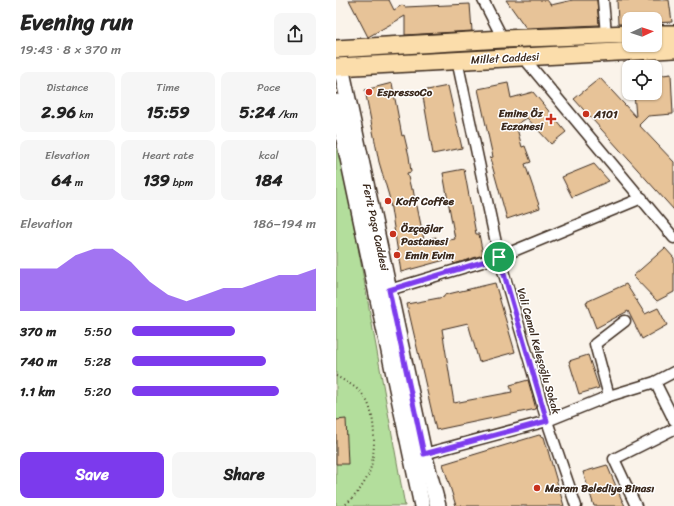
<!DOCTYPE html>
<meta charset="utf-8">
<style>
body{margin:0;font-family:Sriracha,sans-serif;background:#f6f6f6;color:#222;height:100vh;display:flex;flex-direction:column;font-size:15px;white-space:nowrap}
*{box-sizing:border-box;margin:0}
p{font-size:13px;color:#767676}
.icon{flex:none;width:22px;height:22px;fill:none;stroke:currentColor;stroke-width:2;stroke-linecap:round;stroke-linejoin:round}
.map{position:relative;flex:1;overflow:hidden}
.drawer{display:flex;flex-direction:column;background:#fff;width:336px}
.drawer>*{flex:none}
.needle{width:26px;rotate:87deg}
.buttons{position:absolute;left:286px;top:12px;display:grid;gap:8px}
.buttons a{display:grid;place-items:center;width:40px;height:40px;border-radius:8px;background:#fff;box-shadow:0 1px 3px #0004;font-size:20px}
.pin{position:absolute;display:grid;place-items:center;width:34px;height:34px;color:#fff;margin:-17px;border:2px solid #fff;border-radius:50%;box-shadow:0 1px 4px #0007}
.round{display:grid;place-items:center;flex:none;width:42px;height:42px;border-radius:8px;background:#f6f6f6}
.overview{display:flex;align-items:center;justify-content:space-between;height:68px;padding:0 20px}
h1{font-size:22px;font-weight:700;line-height:30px}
.figures{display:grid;grid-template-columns:repeat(3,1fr);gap:6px;height:68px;padding:4px 20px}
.figures div{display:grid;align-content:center;border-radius:8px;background:#f6f6f6;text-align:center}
.figures b{font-size:17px;font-weight:700}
.figures small{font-size:11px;font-weight:400}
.figures p{font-size:11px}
.chart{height:112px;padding:8px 20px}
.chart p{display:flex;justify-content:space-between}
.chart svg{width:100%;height:72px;margin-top:4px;fill:#7c3aed;opacity:.7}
.action{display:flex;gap:8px;margin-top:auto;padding:8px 20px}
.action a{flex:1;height:46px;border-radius:8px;background:#7c3aed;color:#fff;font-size:16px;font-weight:700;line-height:46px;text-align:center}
.action a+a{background:#f6f6f6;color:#222}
ul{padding:0 20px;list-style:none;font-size:13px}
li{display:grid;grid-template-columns:64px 48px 1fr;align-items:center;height:30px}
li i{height:10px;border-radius:5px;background:#7c3aed}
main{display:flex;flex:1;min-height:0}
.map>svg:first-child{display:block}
.green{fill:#b3de9c;stroke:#77845d}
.building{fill:#e7c398;stroke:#3b2a1e}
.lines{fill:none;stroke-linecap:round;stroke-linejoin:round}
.street-casing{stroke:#3b2a1e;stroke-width:13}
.secondary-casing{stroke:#3b2a1e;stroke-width:18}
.primary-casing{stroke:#3b2a1e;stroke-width:20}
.path{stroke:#3b2a1e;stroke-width:2;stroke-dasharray:1 3;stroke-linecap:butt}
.street{stroke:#fff;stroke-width:10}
.secondary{stroke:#fff;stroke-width:15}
.primary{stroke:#fbddab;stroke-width:17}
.route-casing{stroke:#fff;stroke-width:8}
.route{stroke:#7c3aed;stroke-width:5}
.poi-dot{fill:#c8321e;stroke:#fff;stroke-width:1.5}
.labels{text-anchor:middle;stroke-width:3;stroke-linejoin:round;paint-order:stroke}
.street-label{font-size:11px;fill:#3b2a1e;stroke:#fff}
.poi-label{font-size:11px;font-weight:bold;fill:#3b2a1e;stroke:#fff;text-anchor:start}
</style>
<main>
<section class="drawer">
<div class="overview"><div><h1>Evening run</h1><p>19:43 · 8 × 370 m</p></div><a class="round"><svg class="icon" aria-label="share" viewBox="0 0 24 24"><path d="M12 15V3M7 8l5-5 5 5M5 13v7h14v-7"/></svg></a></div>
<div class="figures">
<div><p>Distance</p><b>2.96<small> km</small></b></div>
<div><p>Time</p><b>15:59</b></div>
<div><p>Pace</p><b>5:24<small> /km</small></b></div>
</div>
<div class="figures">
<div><p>Elevation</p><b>64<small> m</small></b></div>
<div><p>Heart rate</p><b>139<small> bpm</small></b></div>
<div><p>kcal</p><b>184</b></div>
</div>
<div class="chart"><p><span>Elevation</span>186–194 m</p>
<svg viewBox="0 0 160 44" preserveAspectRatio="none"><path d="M0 44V18L10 18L20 18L30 10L40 6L50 6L60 14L70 26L80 34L90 38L100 34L110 30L120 30L130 26L140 22L150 22L160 18V44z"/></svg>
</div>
<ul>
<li><b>370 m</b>5:50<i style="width:56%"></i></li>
<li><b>740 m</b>5:28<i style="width:73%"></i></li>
<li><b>1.1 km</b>5:20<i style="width:80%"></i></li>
</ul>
<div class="action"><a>Save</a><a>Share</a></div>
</section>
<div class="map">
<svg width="338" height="506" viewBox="0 0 338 506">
<rect width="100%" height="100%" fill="#faf3ea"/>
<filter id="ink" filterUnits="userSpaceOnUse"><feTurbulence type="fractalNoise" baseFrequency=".025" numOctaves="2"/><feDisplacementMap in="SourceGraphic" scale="8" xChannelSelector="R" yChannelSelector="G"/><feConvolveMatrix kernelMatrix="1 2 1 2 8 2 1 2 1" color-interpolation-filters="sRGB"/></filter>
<g filter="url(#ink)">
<path class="green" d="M0,126L69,506H0Z"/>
<g class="building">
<path d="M13,0H53L58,10L66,5L69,7L134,4L136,31L69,35V16L32,37Z"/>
<path d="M170,0H211L215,5L237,0H261L263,25L190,28Z"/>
<path d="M281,0H333L336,22L319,23V19H293V24H282Z"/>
<path d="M335,74L337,114L312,116L303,125L338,162V210L238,99L264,78L300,117L298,93H319V76Z"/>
<path d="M56,83L66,136L68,135L73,156L75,172L71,173L75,189H77L80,206H81L88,240L100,237L102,242L119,239L107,173L128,169L140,234H143L147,255L118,264L116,258L65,272L53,196L43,162L29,90Z"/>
<path d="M172,83L175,98L197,92L230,132L215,144L191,118L180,125L186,147L189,146L195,162L189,164L204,208L171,219L154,158L157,157L142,89Z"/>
<path d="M112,86L126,148L97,154L86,91Z"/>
<path d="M258,164L273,181L236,197L226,177Z"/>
<path d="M329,248L338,258V292L321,301L297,276Z"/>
<path d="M159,283L179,352L143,362L132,323L106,329L118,403L176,392L174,385L192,380L200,409L100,430L71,304L108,297V295Z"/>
<path d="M290,284L309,314L322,308L331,325L306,339L292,311L260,328L250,302Z"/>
<path d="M252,355L263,388L243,394L233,361Z"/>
<path d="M10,419L12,464H0V420Z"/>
<path d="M203,435L208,437L228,506H120L107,464Z"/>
<path d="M271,465L285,498L289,506H258L247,472Z"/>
</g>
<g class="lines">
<defs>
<g id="street">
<path d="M147,0L167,39"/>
<path d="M267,0L270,34"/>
<path d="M187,57L338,238"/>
<path d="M121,60L163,257L211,421L240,506"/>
<path d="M53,290L163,257L306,198"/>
<path d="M319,382L338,420"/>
<path d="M273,396L259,344L289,321"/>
<path d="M88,454L211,421L273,396L319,382L338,372"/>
<path d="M300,506L278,459L338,429"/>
</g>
<g id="secondary">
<path d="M0,68L7,76L88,454L102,506"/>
<path d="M0,102L86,506"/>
</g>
<g id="primary">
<path d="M319,34H338"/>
<path d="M0,49L167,39L293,34"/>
<path d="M0,67L338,49"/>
</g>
</defs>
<use href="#street" class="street-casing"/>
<use href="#secondary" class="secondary-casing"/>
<use href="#primary" class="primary-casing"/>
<path class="path" d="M0,376C11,382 25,389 31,401C40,418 40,455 33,473C29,484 17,500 7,506"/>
<use href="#street" class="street"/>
<use href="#secondary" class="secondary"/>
<use href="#primary" class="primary"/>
</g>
</g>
<g class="lines" filter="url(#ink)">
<defs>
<path id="route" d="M163,257L211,421L88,454L53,290Z"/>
</defs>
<use href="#route" class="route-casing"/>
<use href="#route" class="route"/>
</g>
<g class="poi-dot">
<circle cx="33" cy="92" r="4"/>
<circle cx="250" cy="114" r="4"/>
<path d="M213 113h4v4h4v4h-4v4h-4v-4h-4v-4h4z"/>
<circle cx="52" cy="201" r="4"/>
<circle cx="57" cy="234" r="4"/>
<circle cx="61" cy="255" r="4"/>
<circle cx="201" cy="488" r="4"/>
</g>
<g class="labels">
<g class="street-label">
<text transform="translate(169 58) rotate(-3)" y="4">Millet Caddesi</text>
<text transform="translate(40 227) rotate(78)" y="4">Ferit Paşa Caddesi</text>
<text transform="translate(203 351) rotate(74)" y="4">Vali Cemal Keleşoğlu Sokak</text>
</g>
<g class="poi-label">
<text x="41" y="96">EspressoCo</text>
<text x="207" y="117" text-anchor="end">Emine Öz<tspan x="207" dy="13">Eczanesi</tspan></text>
<text x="258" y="118">A101</text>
<text x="60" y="205">Koff Coffee</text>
<text x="65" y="232">Özçağlar<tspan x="65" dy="13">Pastanesi</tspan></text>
<text x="69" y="259">Emin Evim</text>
<text x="209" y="492">Meram Belediye Binası</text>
</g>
</g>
</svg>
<div class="buttons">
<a><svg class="needle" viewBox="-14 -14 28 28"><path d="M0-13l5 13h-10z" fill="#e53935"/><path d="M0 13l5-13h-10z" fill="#767676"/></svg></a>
<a><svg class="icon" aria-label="locate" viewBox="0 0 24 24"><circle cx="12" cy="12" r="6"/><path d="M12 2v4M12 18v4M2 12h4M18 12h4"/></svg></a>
</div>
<div class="pin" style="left:163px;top:257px;background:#1e9e55"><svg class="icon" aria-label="arrive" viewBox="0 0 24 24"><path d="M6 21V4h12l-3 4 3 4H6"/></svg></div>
</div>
</main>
